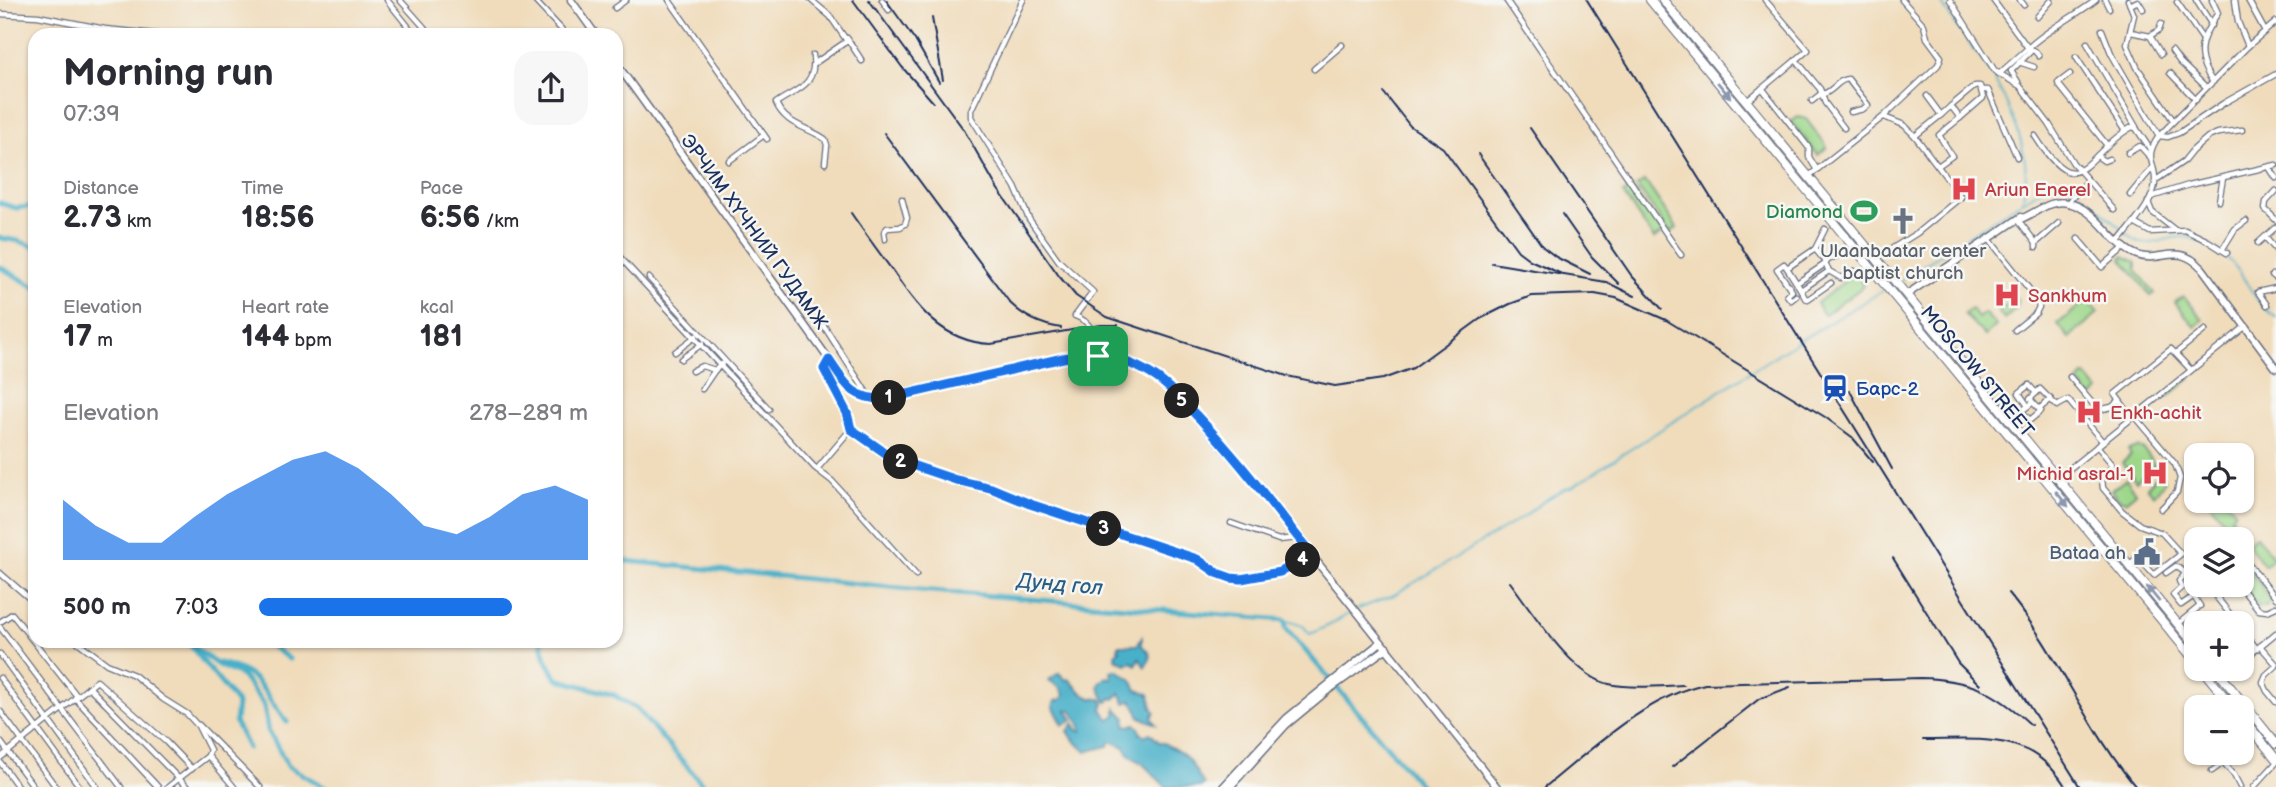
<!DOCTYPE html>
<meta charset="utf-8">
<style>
body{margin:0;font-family:"Balsamiq Sans",sans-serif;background:#f7f7f7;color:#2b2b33;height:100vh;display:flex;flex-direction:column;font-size:26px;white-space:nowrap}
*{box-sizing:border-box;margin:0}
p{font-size:23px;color:#7c7c81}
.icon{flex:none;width:38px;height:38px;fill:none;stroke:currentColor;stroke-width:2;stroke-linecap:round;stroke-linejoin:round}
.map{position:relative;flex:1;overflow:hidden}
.sheet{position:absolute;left:28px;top:28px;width:595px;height:620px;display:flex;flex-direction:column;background:#fff;border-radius:21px;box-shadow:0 2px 5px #0004}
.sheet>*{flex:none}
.fabs{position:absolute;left:2184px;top:443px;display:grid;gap:14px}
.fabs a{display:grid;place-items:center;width:70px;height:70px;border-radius:14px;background:#fff;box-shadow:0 2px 5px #0004;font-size:35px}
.pin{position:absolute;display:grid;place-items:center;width:60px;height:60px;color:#fff;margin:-30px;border-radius:14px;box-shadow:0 4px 10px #0006}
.km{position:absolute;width:35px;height:35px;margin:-18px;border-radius:50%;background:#222;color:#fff;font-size:19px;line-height:35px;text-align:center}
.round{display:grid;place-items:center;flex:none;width:74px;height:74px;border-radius:21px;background:#f7f7f7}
.summary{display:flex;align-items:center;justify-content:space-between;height:119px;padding:0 35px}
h1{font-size:38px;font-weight:600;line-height:52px}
.figures{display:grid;grid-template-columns:repeat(3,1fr);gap:10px;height:119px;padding:7px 35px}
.figures div{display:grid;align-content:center}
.figures b{font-size:30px;font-weight:600}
.figures small{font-size:19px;font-weight:400}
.figures p{font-size:19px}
.chart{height:196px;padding:14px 35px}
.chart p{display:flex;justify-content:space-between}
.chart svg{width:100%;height:126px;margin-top:7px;fill:#1a73e8;opacity:.7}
ul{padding:0 35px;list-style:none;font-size:23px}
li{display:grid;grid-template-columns:112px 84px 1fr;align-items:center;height:52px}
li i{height:18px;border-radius:9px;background:#1a73e8}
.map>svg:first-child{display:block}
.green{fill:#9dd789;stroke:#5c8374;stroke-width:2}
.water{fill:#4ab0c9;stroke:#327094;stroke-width:2}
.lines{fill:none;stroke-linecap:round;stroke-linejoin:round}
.stream{stroke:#4ab0c9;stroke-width:2}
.river{stroke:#4ab0c9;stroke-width:5}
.minor-casing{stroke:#666c7f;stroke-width:7}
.major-casing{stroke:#666c7f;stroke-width:9}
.highway-casing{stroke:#666c7f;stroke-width:10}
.minor{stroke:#fff;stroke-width:4.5}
.major{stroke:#fff;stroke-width:6}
.highway{stroke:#fff;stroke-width:8}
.rail{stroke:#1b2f5e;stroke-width:2}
.oneway{fill:#8d97ae}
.route-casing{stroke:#fff;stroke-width:14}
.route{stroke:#1a73e8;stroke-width:9}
.labels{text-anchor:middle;stroke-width:5;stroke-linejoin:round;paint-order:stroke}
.health-label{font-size:19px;fill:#be3a42;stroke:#f6f6f2;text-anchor:start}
.leisure-label{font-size:19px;fill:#27864d;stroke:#f6f6f2;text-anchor:end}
.street-label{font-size:19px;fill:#1b2f5e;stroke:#f6f6f2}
.worship-label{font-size:19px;fill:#5b616d;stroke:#f6f6f2}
.transit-label{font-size:19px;fill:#164399;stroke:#f6f6f2;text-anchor:start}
.service-label{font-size:19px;fill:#4e5e75;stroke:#f6f6f2;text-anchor:end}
.water-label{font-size:21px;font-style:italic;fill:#2b5c83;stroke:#f6f6f2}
</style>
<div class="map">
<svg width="2276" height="787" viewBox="0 0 2276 787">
<rect width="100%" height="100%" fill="#f6f6f2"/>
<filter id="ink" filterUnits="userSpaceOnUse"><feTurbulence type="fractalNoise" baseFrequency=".0143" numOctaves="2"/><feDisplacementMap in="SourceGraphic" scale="14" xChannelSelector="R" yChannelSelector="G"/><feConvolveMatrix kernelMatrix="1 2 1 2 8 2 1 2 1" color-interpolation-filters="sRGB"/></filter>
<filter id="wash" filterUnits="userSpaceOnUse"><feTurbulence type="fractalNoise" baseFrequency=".00686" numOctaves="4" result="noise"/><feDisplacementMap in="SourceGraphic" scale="28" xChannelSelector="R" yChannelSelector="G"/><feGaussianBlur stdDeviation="1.57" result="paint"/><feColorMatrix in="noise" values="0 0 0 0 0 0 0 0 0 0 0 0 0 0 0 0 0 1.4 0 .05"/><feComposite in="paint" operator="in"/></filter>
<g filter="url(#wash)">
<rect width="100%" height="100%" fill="#f0dcbb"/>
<g class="green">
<path d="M1681,31L1698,48L1778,147L1776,146Z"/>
<path d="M1798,117L1806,119L1827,147L1818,155L1791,122Z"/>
<path d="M1783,152L1887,277L1884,279L1793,167L1782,153Z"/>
<path d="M1645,181L1677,228L1670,233L1637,186Z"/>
<path d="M1633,188L1664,232L1654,239L1623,194Z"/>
<path d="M2124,256L2136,262V270L2155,293L2151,296L2121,258Z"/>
<path d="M1855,273L1864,286L1824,315L1817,303Z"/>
<path d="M2183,296L2203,319L2195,327L2175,302Z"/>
<path d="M2016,297C2022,308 2011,313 2004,319L1998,312Z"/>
<path d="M2087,300L2098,313L2069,338L2058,324Z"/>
<path d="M1908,303L2015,432V434L1992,410L1906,305Z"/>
<path d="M1971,309L1978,318L1985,313L1996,326L1985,336L1964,314Z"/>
<path d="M2085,375L2099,391L2091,398L2078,381Z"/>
<path d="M2188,377L2190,379L2169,396L2167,395L2146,413L2148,416L2140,420V415Z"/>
<path d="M2019,439H2020L2131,575L2039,467Z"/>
<path d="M2138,447L2143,449L2155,465L2136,481L2122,463L2131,455L2128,450Z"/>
<path d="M2160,472L2165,481L2154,495L2147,487Z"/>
<path d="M2126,479L2136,492L2125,501L2118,498L2112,490Z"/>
<path d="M2213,501H2227L2235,511L2231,517L2239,529L2234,533L2210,503Z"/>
<path d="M2256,536L2274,558L2265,566L2247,543Z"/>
<path d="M2245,565L2262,587L2270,602L2266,607H2259L2240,585L2242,568Z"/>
<path d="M2136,581H2137L2196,651V658Z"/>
<path d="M2205,669H2211L2260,731L2242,712V707H2237Z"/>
</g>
<g class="water">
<path d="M1142,638V646L1149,652L1150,659L1145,667L1139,658L1136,665L1132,662L1126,664L1116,659L1115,654L1120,650L1118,649L1119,645H1137Z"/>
<path d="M1117,670L1132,680L1137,690L1149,694L1152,707L1155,712L1152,718L1156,724L1140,717L1132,700L1125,703L1120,693L1114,699L1111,698L1108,702L1105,701C1103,691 1092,687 1107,677L1112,679L1111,671Z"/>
<path d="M1059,673L1066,680L1069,679C1079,689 1084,700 1101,699L1104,704L1102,709L1109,720L1116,715V708L1126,718L1125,725L1130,726L1135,724L1139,728L1140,734L1142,733L1144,736L1150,733L1160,743H1164C1169,747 1174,748 1179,752C1192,759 1196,774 1204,784L1200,787H1166L1144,765L1129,755L1125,747L1111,741L1108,746L1086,752L1073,739L1068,731L1074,723L1077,730L1082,731L1080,724L1071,710H1067L1073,720L1063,725L1053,706L1055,701L1062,699L1064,694L1060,688L1049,680Z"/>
</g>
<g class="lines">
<g class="stream">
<path d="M2023,201L2054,181L2062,180L2089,200L2134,240C2151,249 2164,237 2182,237C2193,236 2213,248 2222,254C2245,270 2252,303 2276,317"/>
<path d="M1898,282L2022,201C2036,157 2008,100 1984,63C1970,42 1951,23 1940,0"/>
<path d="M1358,609L1394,595L1526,515C1533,508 1563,487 1572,487L1787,348L1884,290"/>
<path d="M1285,620L1303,626L1310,634L1332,624L1353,611"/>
</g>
<g class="river">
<path d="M0,203L16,208L35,206"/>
<path d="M0,238L19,241L35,247"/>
<path d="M0,267L35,287"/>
<path d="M616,560L920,590L1285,620L1286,628L1422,787"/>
<path d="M187,640C202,663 221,681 237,704L235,722L248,748"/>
<path d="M192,640L196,649L218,665L242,676L264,705L268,730L288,766L324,787"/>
<path d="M263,640L289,659"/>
<path d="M541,640L546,659L557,679L614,695L637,709L705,787"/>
<path d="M219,663C264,673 261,692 287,722"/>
</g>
</g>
</g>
<g filter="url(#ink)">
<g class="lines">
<defs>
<g id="minor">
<path d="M387,0L415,35"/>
<path d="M400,0L431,35"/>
<path d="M534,0L562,30L564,35"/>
<path d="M669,0L767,139"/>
<path d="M811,0L830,16L847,41L815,63"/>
<path d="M882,0L889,10"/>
<path d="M1023,0L971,110V117L1015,187L1029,219L1059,261L1093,292L1075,316C1095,323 1094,338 1098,356"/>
<path d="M1506,0L1681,255"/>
<path d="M1950,0L1995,71L2020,86L2049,124L2073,163L2114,210"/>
<path d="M1993,0L2028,48L1999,74"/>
<path d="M2020,0L2024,5"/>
<path d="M2105,0L2109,8"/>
<path d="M2128,0L2134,15L2127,44L2137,67L2173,120"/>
<path d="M2196,0L2212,25"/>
<path d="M2212,0L2218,13C2201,37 2193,55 2213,82"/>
<path d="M2235,0L2238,22L2248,46"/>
<path d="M2248,0L2265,31"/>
<path d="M2177,2L2202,38"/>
<path d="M2130,5L2138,1L2143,9"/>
<path d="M615,8L626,0"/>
<path d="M0,14L38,16L105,29L165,35"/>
<path d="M2037,17L2051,1"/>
<path d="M2102,30L2111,53L2159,136L2168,137L2179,133L2224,103L2276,74"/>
<path d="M2131,32L2150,36L2159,30L2161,24"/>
<path d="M2150,36L2161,54"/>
<path d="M847,38L862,61"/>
<path d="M2087,43L2136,127"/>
<path d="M2172,51L2180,62L2206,87"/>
<path d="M813,55C817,87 796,89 776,103C785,125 808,127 825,139L827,145L825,163"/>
<path d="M2039,56L2035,51L2028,48C2048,29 2074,17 2096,0"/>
<path d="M2076,57L2125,131"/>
<path d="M1796,60L1820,89L1825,103L1844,128"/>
<path d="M2019,62L2034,67"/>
<path d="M1314,69L1342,45"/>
<path d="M2170,73L2196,100"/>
<path d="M2070,74L2058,83L2059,85L2106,144"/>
<path d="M2018,82L2011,71L2032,50"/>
<path d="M1762,88L1809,148V157L1817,170"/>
<path d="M1982,90H1988L2017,157"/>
<path d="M1823,94C1833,92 1838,79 1848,79L1868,105L1863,109L1851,112"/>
<path d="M1747,101L1808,50L1765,0"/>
<path d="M1812,101L1822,93"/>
<path d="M1951,106L1975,86H1980L1983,98L1960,118"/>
<path d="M1884,117L1904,125L1915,136L1941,115L1927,96"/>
<path d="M2035,136C2081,208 2083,154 2132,127L2136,128L2150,149"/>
<path d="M2128,153L2140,146L2149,156"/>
<path d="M2097,156L2104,161L2109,159"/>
<path d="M729,161L764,135"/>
<path d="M1938,166L1952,156L1939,135L1960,118L1951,106L1941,115"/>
<path d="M2269,167L2276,178"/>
<path d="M1809,176L1883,117L1938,65L1941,57L1927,38L1924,25L1902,0"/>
<path d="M2156,180L2184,161L2192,151L2208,137L2218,133L2242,130"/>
<path d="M2276,191L2266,202L2265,209L2276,220"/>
<path d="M2130,195L2152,168"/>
<path d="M2151,197L2189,185L2276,165"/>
<path d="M2070,200L2088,181"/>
<path d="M2219,201L2223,178"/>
<path d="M2148,202L2152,212L2175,230"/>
<path d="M2018,220L2036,243V247"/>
<path d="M2134,223L2150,232L2185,230L2208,241L2227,253"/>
<path d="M2265,237L2276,250"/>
<path d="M885,239L884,232L887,228L900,227L905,224L907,218L902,199"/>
<path d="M1989,239L2037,299L2039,307L2036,313L2015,330"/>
<path d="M2078,239L2102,267L2125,247"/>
<path d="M2119,242C2131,226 2152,205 2155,184C2157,162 2142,160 2159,136L2248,46L2276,22"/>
<path d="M2036,243L2059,223"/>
<path d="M2258,243L2276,227"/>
<path d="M1854,248L1828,260L1825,264L1829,271L1841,278L1854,271"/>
<path d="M1815,249L1825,229"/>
<path d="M2222,250L2235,229L2246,221"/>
<path d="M616,253L815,468L832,481L916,575"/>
<path d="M1877,258L1917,233L1961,197L1915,136"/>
<path d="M1787,268L1801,290L1829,271"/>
<path d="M2272,275L2276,278"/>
<path d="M649,278L769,409"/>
<path d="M1797,283L1825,264"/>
<path d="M1801,290L1805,298L1808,299L1831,283"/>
<path d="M1796,296L1791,300L1787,295L1792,291L1777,269L1784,264L1787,268L1815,249L1826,262"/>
<path d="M2267,305L2258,292L2276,288"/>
<path d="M824,326L870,398"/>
<path d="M675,352L696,336"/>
<path d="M2176,353L2205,330"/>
<path d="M681,359L702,344"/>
<path d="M692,371L702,366L715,370L722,364"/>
<path d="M2070,377L2098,410L2112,407L2119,401"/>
<path d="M702,389L715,370"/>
<path d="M2051,399L2039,409L2030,399L2040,389L2057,406L2068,400L2102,441"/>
<path d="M2032,403L2023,410V413L2030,420L2041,411L2039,409"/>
<path d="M2028,406L2019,393L2029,385L2036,393"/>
<path d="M2135,416L2175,464L2180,478L2177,492L2161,509"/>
<path d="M2132,417L2115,394L2171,349L2191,370"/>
<path d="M851,429L894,459L956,480L991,488L1030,504L1197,559L1205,566L1218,573L1231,578H1241L1280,572L1312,556"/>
<path d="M2097,446L2113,465L2102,479L2103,488L2122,511L2140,525L2162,533L2181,554L2154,575L2138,557L2130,564"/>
<path d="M817,469L851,429L847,413L825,373V366L829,360"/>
<path d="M2058,478L2246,326"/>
<path d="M1231,523L1279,540L1297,538"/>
<path d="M2250,566L2276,598"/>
<path d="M0,573L35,603"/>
<path d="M2166,573L2176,566L2196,581"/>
<path d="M2206,584L2237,623"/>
<path d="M2238,584L2259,610L2267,611L2276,607"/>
<path d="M2194,596L2181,605L2173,595L2182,587L2179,581C2187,575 2185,563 2196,562"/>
<path d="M0,622L12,614L77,696"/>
<path d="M2178,624L2200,606L2188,587"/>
<path d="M0,627L121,787"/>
<path d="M2242,629L2257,649"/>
<path d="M75,640L107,664L134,675L163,699L187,714L198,726L210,750L208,756L168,787"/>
<path d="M2260,646L2276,664"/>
<path d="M0,654L97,787"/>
<path d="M2242,661L2276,633"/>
<path d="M2276,666L2266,675L2263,682L2267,691L2276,702"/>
<path d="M2223,677L2232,668"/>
<path d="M0,678L80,787"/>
<path d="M89,687L187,787"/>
<path d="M75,698L158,787"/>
<path d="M0,711L56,787"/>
<path d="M199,725L260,787"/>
<path d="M0,741L34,787"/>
<path d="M2215,752L2234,775L2240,787"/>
<path d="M208,756L234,787"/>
<path d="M0,758L97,681L166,742L192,769"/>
<path d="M0,762L18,787"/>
<path d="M2212,771L2223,763"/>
<path d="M2254,787L2276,763"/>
</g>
<g id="major">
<path d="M571,0L596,35"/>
<path d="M616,63L851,390L866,397L890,398L1063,358L1089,355L1120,360L1146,371L1174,392L1250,478L1497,787"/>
<path d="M2018,220C2036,214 2048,199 2068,203C2098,209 2110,244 2137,255C2161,264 2176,241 2202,268L2276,368"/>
<path d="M1906,295L2021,217"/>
<path d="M1223,787L1287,718L1381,642"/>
<path d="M1230,787L1286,725L1327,691L1387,648"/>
</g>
<g id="highway">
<path d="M1650,0L2196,662"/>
<path d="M1663,0L2196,646"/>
<path d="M2201,668L2233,707"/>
<path d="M2215,668L2276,744"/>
<path d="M2242,717L2276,759"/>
</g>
</defs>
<use href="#minor" class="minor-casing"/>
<use href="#major" class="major-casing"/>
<use href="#highway" class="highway-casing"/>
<use href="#minor" class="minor"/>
<use href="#major" class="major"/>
<use href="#highway" class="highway"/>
<g class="rail">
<path d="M853,0L902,67L933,102"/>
<path d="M869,0L964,130L997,188L1059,276L1076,296L1107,317L1287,376L1335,386L1383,379L1413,368L1480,319L1510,304L1532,296L1595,294L1616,298L1666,320L1825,417L1852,437L1873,462"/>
<path d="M886,0L915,40L939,82"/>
<path d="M1587,0L2080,787"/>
<path d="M932,18L943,80"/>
<path d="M1384,93L1410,126L1443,148L1518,251L1530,260L1564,275"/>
<path d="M1530,128L1631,275L1662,309"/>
<path d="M884,133L1010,303C1024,317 1041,325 1061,328"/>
<path d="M1478,154L1543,247L1556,257L1590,274"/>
<path d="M851,213C864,232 878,251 892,270C917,307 942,342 991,344L1101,325H1118"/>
<path d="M1562,214L1592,257L1619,284"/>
<path d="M1492,263L1606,282L1635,296"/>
<path d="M1850,391L1892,469"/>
<path d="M1893,558L1958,663L1980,685"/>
<path d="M1510,582C1533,612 1572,676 1609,684C1633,689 1660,686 1684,685"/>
<path d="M2008,593C2058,652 2086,728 2136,787"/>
<path d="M1923,740C1981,740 2031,731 2066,787"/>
<path d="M1672,767L1759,699L1790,687"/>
<path d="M1545,787C1591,750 1647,696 1705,684L1920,678C1969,679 1995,691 2031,725"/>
</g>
</g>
<defs><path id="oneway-solid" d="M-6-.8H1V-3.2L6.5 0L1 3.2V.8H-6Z" transform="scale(1.75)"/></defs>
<g class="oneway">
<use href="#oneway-solid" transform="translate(1724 90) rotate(50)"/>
<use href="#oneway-solid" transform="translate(2062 499) rotate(50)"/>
<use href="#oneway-solid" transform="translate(2153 594) rotate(-129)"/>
</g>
</g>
<g class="lines" filter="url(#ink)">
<defs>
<path id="route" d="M1083,355C1108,355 1133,362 1154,376C1170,386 1183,402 1197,416C1239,460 1275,509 1313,556L1280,572L1241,579L1231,578L1217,573L1197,559L1030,504L991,488L956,480L894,459L851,429L847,413L824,369L829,360C846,385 853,400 886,399L1063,358Z"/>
</defs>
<use href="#route" class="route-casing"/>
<use href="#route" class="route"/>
</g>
<defs>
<symbol id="hospital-bare" viewBox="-9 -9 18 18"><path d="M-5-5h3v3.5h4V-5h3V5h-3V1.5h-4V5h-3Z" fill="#e0444e" stroke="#f6f6f2" stroke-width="2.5" paint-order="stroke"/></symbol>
<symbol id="stadium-bare" viewBox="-9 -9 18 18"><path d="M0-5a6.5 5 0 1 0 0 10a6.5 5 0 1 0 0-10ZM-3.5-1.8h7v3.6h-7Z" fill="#2e9e5b" stroke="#f6f6f2" stroke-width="2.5" paint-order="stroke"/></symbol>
<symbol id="church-bare" viewBox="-9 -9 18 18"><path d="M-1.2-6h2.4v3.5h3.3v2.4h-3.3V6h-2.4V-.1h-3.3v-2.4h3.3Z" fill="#6b7280" stroke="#f6f6f2" stroke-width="2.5" paint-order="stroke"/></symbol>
<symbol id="station-bare" viewBox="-9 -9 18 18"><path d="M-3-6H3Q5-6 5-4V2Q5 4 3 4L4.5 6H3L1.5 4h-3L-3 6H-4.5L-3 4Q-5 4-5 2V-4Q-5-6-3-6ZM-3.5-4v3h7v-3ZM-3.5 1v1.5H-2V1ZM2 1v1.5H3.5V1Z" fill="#1a4fb4" stroke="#f6f6f2" stroke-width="2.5" paint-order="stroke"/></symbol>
<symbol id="civic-bare" viewBox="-9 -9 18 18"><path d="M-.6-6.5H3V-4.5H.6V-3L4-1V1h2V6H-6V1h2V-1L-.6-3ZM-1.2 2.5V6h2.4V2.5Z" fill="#5c6f8a" stroke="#f6f6f2" stroke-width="2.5" paint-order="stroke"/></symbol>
</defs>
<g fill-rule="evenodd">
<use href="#hospital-bare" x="1945" y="170" width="38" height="38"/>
<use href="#stadium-bare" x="1845" y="192" width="38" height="38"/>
<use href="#church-bare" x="1884" y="202" width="38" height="38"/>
<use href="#hospital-bare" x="1988" y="276" width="38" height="38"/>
<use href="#station-bare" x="1816" y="369" width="38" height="38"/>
<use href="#hospital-bare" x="2070" y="393" width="38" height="38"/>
<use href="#hospital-bare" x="2136" y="454" width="38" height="38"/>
<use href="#civic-bare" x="2128" y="533" width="38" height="38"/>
</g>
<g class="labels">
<g class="health-label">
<text x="1985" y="196">Ariun Enerel</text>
<text x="2028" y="302">Sankhum</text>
<text x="2110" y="419">Enkh-achit</text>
<text x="2134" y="480" text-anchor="end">Michid asral-1</text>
</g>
<g class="leisure-label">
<text x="1843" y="218">Diamond</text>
</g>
<g class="street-label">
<text transform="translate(755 231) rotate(54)" y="7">ЭРЧИМ ХҮЧНИЙ ГУДАМЖ</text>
<text transform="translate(1978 371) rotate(50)" y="7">MOSCOW STREET</text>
</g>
<g class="worship-label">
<text x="1903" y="257">Ulaanbaatar center<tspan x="1903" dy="22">baptist church</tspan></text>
</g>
<g class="transit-label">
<text x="1856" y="395">Барс-2</text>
</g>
<g class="service-label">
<text x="2126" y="559">Bataa ah</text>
</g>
<g class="water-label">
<text transform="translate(1060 584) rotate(5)" y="7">Дунд гол</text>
</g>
</g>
</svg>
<div class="fabs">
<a><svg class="icon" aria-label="locate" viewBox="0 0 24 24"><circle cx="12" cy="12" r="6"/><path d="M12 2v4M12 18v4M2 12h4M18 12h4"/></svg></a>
<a><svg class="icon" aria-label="layers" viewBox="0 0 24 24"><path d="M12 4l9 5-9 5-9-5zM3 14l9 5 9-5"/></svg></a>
<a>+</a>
<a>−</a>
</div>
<div class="pin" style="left:1098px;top:356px;background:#1e9e55"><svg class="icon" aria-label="arrive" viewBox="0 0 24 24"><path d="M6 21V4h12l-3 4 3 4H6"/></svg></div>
<b class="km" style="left:889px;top:398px">1</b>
<b class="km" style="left:901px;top:462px">2</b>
<b class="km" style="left:1104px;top:529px">3</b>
<b class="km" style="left:1303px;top:560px">4</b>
<b class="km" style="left:1182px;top:401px">5</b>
<section class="sheet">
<div class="summary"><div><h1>Morning run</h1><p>07:39</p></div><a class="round"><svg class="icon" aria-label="share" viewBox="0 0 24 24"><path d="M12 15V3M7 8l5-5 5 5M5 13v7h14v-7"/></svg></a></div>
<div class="figures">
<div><p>Distance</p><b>2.73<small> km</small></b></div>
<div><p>Time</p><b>18:56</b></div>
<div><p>Pace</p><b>6:56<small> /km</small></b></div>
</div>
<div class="figures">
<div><p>Elevation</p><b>17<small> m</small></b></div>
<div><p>Heart rate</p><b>144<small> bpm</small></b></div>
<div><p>kcal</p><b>181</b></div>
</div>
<div class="chart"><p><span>Elevation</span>278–289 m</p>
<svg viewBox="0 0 160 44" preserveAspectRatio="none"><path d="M0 44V23L10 32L20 38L30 38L40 29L50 21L60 15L70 9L80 6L90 12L100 21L110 32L120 35L130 29L140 21L150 18L160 23V44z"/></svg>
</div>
<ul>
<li><b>500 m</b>7:03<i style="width:77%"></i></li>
</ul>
</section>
</div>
